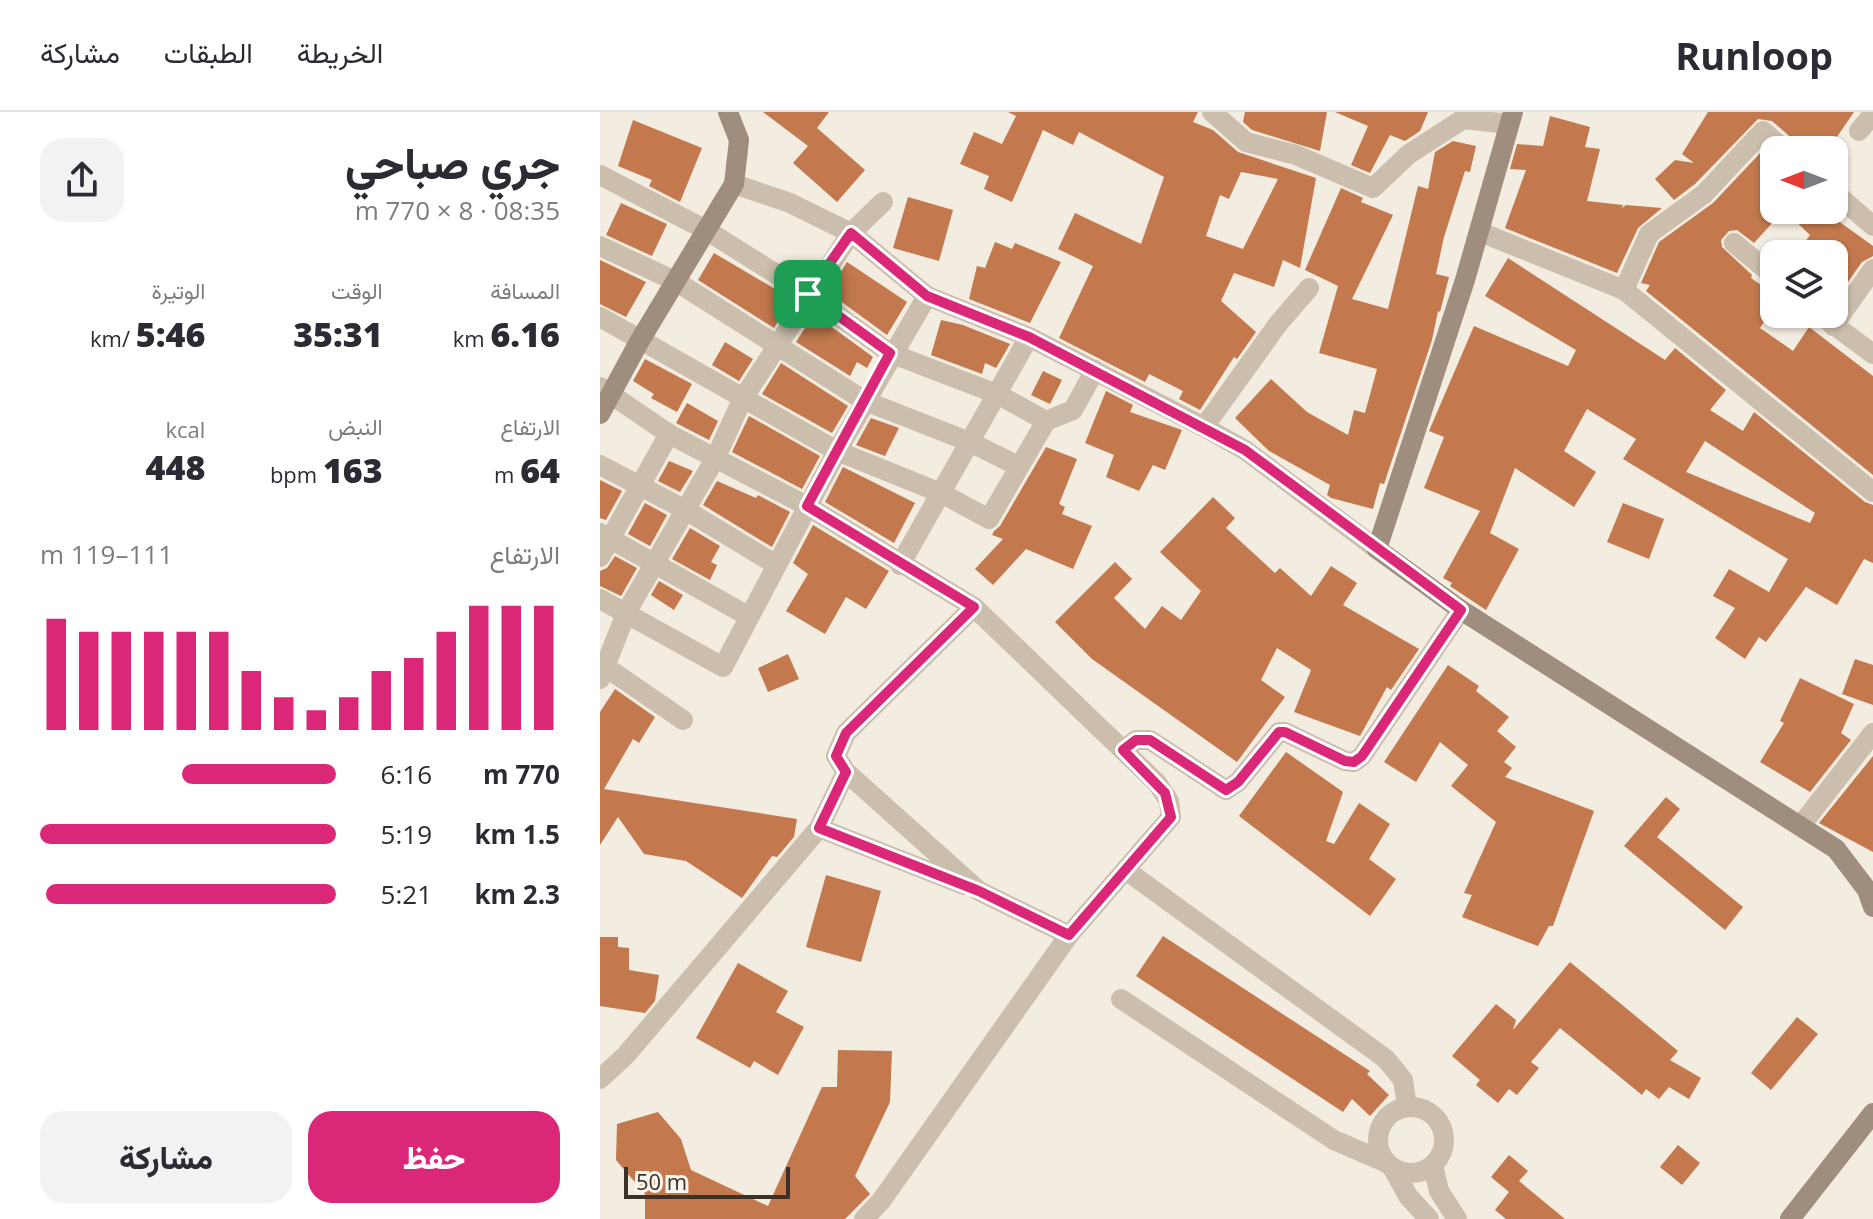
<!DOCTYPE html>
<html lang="ar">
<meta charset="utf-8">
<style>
body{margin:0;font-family:"Open Sans",Vazirmatn,sans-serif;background:#f2f2f3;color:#2b2b33;direction:rtl;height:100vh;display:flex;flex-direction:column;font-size:30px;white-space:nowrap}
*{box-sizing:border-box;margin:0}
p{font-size:26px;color:#7c7c81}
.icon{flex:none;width:44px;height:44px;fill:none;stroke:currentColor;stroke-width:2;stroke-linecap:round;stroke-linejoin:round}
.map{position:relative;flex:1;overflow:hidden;direction:ltr}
.drawer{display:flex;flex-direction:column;background:#fff;width:600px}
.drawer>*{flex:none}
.needle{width:52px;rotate:270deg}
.fabs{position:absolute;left:1160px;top:24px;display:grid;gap:16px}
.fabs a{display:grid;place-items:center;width:88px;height:88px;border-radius:16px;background:#fff;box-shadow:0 2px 6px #0004;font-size:40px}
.scale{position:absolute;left:24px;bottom:20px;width:166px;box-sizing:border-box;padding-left:8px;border:4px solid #39312a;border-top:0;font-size:22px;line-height:28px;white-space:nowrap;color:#39312a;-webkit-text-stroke:6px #faf5ec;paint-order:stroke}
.pin{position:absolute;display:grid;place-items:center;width:68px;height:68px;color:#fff;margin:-34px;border-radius:16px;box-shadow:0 4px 12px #0006}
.round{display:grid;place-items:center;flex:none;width:84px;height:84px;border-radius:24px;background:#f2f2f3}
.overview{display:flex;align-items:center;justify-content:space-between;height:136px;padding:0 40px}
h1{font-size:44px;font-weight:800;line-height:60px}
.metrics{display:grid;grid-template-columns:repeat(3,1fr);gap:12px;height:136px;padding:8px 40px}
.metrics div{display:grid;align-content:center}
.metrics b{font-size:34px;font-weight:800}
.metrics small{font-size:22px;font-weight:400}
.metrics p{font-size:22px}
.chart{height:224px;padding:16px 40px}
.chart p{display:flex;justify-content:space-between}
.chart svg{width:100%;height:144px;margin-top:8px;stroke:#db2777;stroke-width:6}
.cta{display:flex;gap:16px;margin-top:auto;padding:16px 40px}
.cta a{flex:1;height:92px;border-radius:24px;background:#db2777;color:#fff;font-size:32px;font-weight:800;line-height:92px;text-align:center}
.cta a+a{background:#f2f2f3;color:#2b2b33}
ul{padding:0 40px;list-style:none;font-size:26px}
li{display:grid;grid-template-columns:128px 96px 1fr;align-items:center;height:60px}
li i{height:20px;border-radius:10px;background:#db2777}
header{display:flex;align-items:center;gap:48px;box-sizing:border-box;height:112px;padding:0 40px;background:#fff;border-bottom:2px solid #e1e1e2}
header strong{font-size:38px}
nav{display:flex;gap:44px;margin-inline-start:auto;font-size:28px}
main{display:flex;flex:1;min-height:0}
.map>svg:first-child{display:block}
.building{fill:#c3794d;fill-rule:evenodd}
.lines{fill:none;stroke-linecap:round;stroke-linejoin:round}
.street{stroke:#cbbeac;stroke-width:20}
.secondary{stroke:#9f8d7d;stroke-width:20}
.route-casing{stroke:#fff;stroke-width:16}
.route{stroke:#db2777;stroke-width:10}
</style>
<header>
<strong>Runloop</strong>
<nav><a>الخريطة</a><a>الطبقات</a><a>مشاركة</a></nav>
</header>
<main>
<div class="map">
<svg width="1273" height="1107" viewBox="0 0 1273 1107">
<rect width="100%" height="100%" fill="#f3ece0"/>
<g class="building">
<path d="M163,0H229L217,16L265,58L237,90L193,51L208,34Z"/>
<path d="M408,0H598L593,10L613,18L638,40L716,66L700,156L683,148L674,175L634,161L621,189L656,220L637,247L634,245L600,298L579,287L583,279L549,262L545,270L459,226L493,154L458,137L475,101L541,132L564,65L479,20L473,33L443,18L412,90L384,77L389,64L360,52L374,20L402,32L416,4ZM641,60L678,67L643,137L606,124L620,83L629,87Z"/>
<path d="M645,0H727L720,39L652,18L643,10Z"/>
<path d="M735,0H828L820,19L805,29L790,23L770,61L751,53L768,14Z"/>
<path d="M1108,0H1254L1228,38H1198L1194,28L1172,9L1158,7L1095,72L1074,88L1055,67L1075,48L1094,51L1082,42Z"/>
<path d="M950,4L990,15L985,35L1000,37L987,89L1023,93L1022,96L1026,93L1062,96L1038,116L1017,161L905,116L926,58L910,57L917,32L943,34Z"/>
<path d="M33,8L102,36L80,90L49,74L52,68L18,54Z"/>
<path d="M853,29L876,34L870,60L865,59L844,125L836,162L849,165L840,200L838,199L832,228L784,372L780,371L773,397L731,386L727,383L730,373L669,339L635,306L671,267L707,300L748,323L754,298L765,301L777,257L719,241L738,174L705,158L741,76L763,86L761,90L793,103L752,187L788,197L818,74L828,77L835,40Z"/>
<path d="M1164,37L1174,46V109L1154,131L1137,118L1129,119L1121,128L1122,135L1152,163L1151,166L1174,182V196L1160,216L1193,239L1209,215L1273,264V363L1046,179L1050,173L1041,171L1059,130L1113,91Z"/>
<path d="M308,85L353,98L339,149L293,136Z"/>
<path d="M21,91L67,112L52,144L6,123Z"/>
<path d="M1184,98H1223L1273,134V144L1262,150L1234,190V142H1196L1210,123Z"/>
<path d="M395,130L412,137L415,131L461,150L430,211L369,187L377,154L385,156Z"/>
<path d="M114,141L192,187L174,216L98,168Z"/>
<path d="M908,146L1065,248L1075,236L1126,278L1110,298L1143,319L1154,300L1265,390L1273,393V451L1264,447L1237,493L1206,475L1166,530L1159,525L1145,547L1115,526L1135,496L1113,484L1129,457L1169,480L1188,447L1023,347L1036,327L987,297L964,339L996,360L974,395L915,356L890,421L919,437L886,498L850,474L852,471L843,466L880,399L824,376L844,325L829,319L874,214L968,254L976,238L885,184ZM1105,329L1215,401L1210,411L1086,360Z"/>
<path d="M0,148L46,170L26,205L0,192Z"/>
<path d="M247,150L307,190L287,223L228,180Z"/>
<path d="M214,202L273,245L267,256L257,250L250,264L196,230Z"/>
<path d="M341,208L363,213L410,232L396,256L385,251L382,262L331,243Z"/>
<path d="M125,230L153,247L139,269L112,253Z"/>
<path d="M45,247L92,272L77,300L51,286L54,282L33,269Z"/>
<path d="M181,251L248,294L232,321L162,282Z"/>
<path d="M443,259L462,268L450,292L431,283Z"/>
<path d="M506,279L533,293L530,300L582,318L565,358L553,353L539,379L506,365L514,343L485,331Z"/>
<path d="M87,291L118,309L109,328L76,311Z"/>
<path d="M149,304L220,344L202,377L132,340Z"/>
<path d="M271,306L299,316L285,344L256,333Z"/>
<path d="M446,335L477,347L459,392L465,395L462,402L492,414L473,457L426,437L393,473L375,457L403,427L392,423L394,419L400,414Z"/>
<path d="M69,349L93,359L80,380L58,369Z"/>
<path d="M243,355L315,391L294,431L225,390Z"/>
<path d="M0,368L22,379L6,408L0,406Z"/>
<path d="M117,369L156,386L158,383L190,400L172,435L103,393Z"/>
<path d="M613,385L635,406L626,416L675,461L680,456L711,484L731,454L757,471L743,493L819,537L791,578L787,575L760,624L694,600L711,558L677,536L661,568L685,585L637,650L492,547L455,510L515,450L532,467L514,486L545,517L562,494L581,508L601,479L560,440Z"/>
<path d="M45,391L67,403L50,434L28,422Z"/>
<path d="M1023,391L1064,407L1049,447L1007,430Z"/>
<path d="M213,413L289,459L266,497L246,485L225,522L186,499L208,462L193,451Z"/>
<path d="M90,416L120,434L111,450L117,453L110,468L72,447Z"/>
<path d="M15,444L37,456L21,484L0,474V459L7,456Z"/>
<path d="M59,469L83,483L74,498L51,483Z"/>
<path d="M188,542L199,567L168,580L158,556Z"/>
<path d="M1255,547L1273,553V593L1242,582Z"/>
<path d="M848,553L879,574L876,579L909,605L897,619L916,635L904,650L912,656L905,665L994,699L953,814H949L938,834L862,805L872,783L864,781L896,710L851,674L868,653L840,630L816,670L784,650Z"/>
<path d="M1200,566L1254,592L1241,621L1251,628L1210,680L1160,650L1184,611L1180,609Z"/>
<path d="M15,577L55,605L39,631L33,627L4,677L197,707L194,725L177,745L172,744L142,786L86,749L44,742L18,705L0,733V600Z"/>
<path d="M686,640L743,680L726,729L734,732L759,691L790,712L769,747L796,767L770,804L639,704Z"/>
<path d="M1273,644V740L1219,711Z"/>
<path d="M1066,685L1080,697L1057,725L1143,795L1125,818L1024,734Z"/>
<path d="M226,763L281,779L261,850L206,835Z"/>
<path d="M563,824L770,959L767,962L789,983L770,1004L752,987L743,1000L536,864Z"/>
<path d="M0,825H18V835L29,836V858L59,863L55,889L45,901L0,894Z"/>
<path d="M970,850L1078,939L1070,948L1101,966L1089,987L1069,975L1059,987L1046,977L1042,983L960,916L931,950L939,956L917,983L909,977L898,991L876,973L880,968L852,944L896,892L916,908L913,918Z"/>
<path d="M138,851L188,879L176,900L204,915L178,963L154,949L150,956L96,926Z"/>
<path d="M1197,905L1218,922L1171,978L1151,961Z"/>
<path d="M238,938L292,939L290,990L255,1064L270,1082L245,1107H45V1082L16,1048L17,1012L58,1000L81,1027L91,1058L168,1094L222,975H237Z"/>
<path d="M1078,1033L1100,1051L1082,1073L1060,1055Z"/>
<path d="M909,1043L928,1059L919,1069L965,1107H906L895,1098L909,1080L891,1065Z"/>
</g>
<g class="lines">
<g class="street">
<path d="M612,0L646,30L696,43L773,76L809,42L863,7L909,12"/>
<path d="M1259,19L1273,2"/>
<path d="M0,63L106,118L208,182L290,241L397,282L446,309"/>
<path d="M134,72L190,91L251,121L327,184L429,225L604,315L645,338L777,437"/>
<path d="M1234,80L1273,114"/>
<path d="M880,120L1024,178L1273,380"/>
<path d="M1134,131L1174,164"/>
<path d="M0,134L77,170L265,289L370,330L418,354"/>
<path d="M1024,178L1049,122L1104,82L1163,19L1185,38"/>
<path d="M1219,202L1273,242"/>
<path d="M0,205L237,339L341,381L389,407L446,309L473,298L495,258"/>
<path d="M1233,214L1273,157"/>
<path d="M0,275L69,322L207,394L374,495L557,671L569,689L571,705L469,823L379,779L246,660L236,644L246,621L374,495"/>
<path d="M604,315L678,212L709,176"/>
<path d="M0,353L84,397L175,452"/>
<path d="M0,421L148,504"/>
<path d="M0,445L69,322"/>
<path d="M300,453L429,225"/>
<path d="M0,487L123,555L237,339L327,184"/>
<path d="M0,551L83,608"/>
<path d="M0,567L27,499L116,345L142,288L251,121L283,90"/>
<path d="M523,638L536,628H550L626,678L638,670L679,620H685L745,649L754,650L762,644L861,498"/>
<path d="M1202,712L1273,621"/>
<path d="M219,716L364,773"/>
<path d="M527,759L786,947L803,968L807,994"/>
<path d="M521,887L734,1028L785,1050"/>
<path d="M0,967L26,943L219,716L246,660"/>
<circle cx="811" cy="1028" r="33"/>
<path d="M833,1053L839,1079L857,1107"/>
<path d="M793,1057L808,1084L829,1107"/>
<path d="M264,1107L281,1089L469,823"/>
</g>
<g class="secondary">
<path d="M913,0L865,168L777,437L861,498L1236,737L1267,778L1273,795"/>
<path d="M0,302L39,230L134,72L139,28L128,0"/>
<path d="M1190,1107L1273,1001"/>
</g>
</g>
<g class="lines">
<defs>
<path id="route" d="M251,121L327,184L429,225L645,338L861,498L762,644L754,650L745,649L685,620H679L638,670L626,678L550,628H536L523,638L565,681L571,705L469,823L379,779L219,716L246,660L236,644L246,621L374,495L207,394L290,241L208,182Z"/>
</defs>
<use href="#route" class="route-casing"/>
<use href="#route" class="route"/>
</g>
</svg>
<div class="fabs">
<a><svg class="needle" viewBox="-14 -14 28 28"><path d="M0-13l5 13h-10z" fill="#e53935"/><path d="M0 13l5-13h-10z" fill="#7c7c81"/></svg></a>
<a><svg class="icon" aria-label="layers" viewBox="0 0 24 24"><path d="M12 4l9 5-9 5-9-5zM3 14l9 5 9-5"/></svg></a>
</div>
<div class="scale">50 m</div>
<div class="pin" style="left:208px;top:182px;background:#1e9e55"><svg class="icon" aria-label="arrive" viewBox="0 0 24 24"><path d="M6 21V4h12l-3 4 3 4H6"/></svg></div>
</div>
<section class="drawer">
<div class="overview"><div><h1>جري صباحي</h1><p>08:35 · 8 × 770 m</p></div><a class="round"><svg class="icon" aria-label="share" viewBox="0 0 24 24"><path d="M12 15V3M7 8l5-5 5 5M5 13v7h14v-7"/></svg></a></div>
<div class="metrics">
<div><p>المسافة</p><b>6.16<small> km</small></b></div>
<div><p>الوقت</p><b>35:31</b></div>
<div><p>الوتيرة</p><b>5:46<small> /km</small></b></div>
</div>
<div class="metrics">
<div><p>الارتفاع</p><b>64<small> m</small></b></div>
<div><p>النبض</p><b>163<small> bpm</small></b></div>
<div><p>kcal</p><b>448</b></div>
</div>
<div class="chart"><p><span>الارتفاع</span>111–119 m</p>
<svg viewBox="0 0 160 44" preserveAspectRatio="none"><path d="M5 44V10M15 44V14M25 44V14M35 44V14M45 44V14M55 44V14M65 44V26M75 44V34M85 44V38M95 44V34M105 44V26M115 44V22M125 44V14M135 44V6M145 44V6M155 44V6"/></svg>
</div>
<ul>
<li><b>770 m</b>6:16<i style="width:52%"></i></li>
<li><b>1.5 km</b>5:19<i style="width:100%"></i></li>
<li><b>2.3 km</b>5:21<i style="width:98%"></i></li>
</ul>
<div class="cta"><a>حفظ</a><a>مشاركة</a></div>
</section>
</main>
